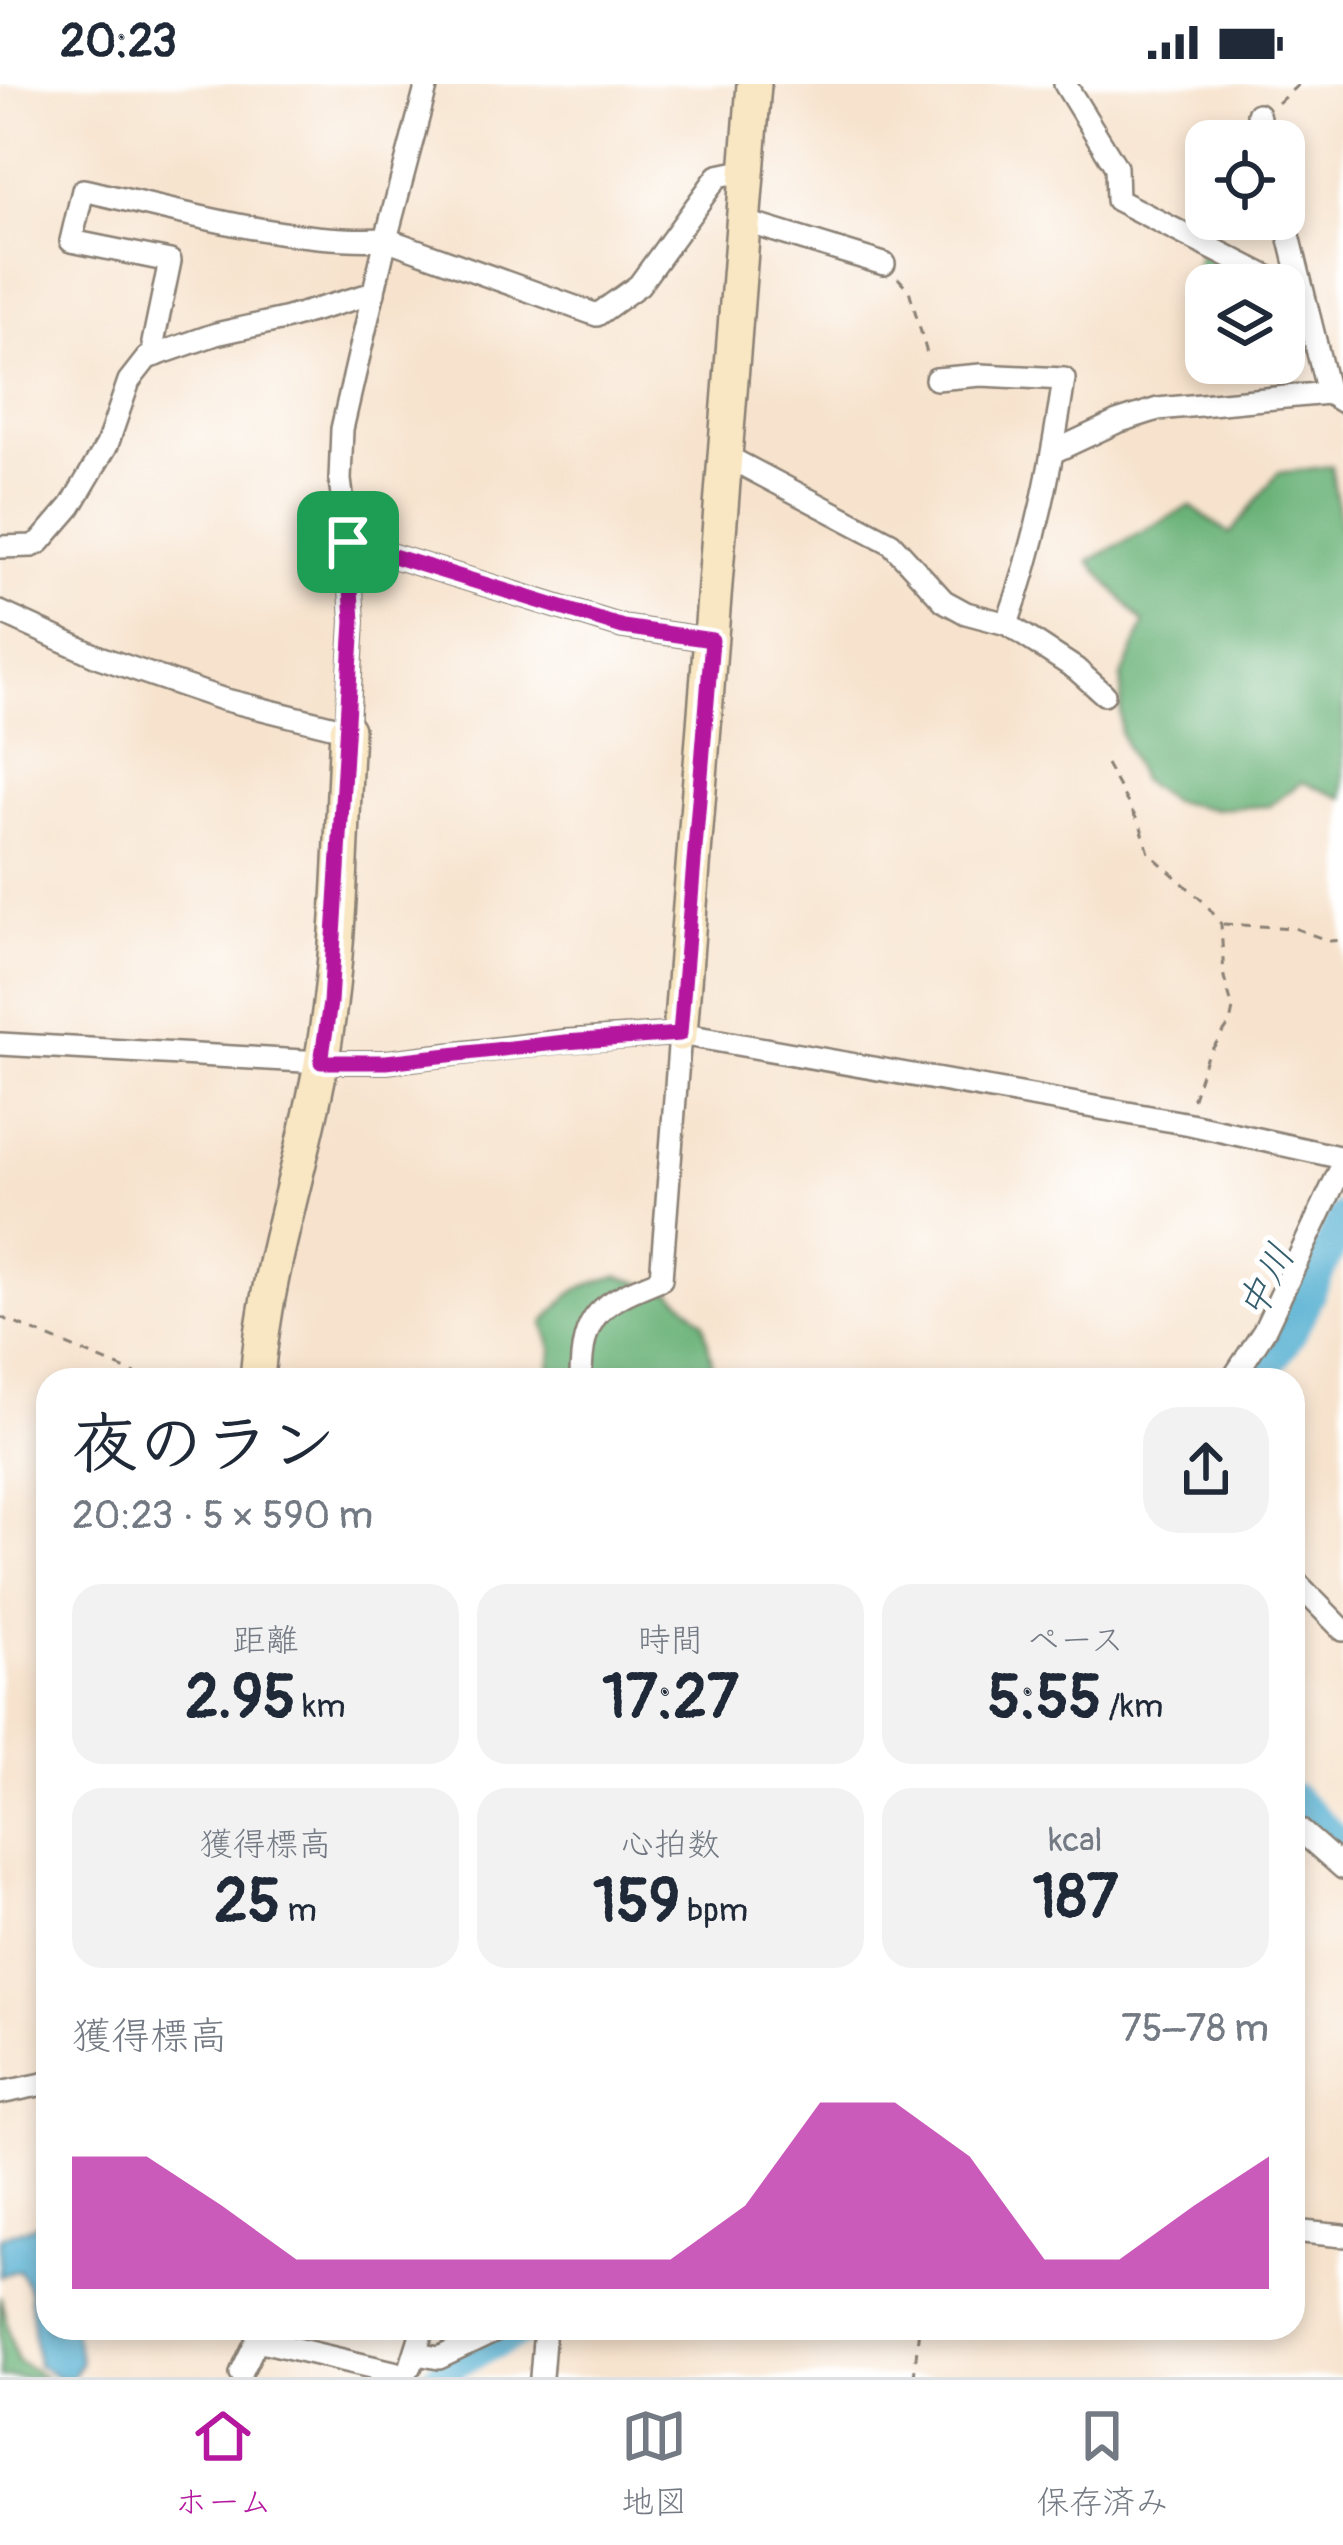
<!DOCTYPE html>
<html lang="ja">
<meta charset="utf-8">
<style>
body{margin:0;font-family:Pangolin,"Klee One",sans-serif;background:#f2f2f3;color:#1f2937;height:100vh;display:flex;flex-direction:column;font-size:45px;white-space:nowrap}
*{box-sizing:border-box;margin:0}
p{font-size:39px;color:#747a83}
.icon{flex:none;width:66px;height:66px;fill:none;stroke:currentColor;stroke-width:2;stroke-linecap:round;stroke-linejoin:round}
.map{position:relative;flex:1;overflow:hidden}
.panel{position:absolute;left:36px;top:1284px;width:1269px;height:972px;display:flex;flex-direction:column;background:#fff;border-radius:36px;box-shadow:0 6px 18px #0003}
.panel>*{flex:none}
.fabs{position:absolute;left:1185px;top:36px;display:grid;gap:24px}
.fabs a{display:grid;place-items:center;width:120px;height:120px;border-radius:24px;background:#fff;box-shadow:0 6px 18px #0003;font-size:60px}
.pin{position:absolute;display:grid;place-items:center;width:102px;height:102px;color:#fff;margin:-51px;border-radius:24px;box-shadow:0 6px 18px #0006}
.round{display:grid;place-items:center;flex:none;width:126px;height:126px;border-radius:36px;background:#f2f2f3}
.headline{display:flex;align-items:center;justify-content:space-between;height:204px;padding:0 36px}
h1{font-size:66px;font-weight:700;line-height:90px}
.figures{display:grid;grid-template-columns:repeat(3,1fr);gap:18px;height:204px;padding:12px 36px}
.figures div{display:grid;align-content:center;border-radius:30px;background:#f2f2f3;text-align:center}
.figures b{font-size:60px;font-weight:700}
.figures small{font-size:33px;font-weight:400}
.figures p{font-size:33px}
.chart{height:336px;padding:24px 36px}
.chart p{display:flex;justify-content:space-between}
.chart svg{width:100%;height:216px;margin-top:12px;fill:#b5179e;opacity:.7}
.status{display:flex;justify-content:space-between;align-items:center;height:84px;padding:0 60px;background:#fff;direction:ltr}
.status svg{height:33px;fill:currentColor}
.dock{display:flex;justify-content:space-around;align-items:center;height:168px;border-top:3px solid #e0e1e3;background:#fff;font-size:33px;color:#747a83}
.dock a{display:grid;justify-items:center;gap:6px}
.dock .current{color:#b5179e}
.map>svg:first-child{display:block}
.forest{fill:#6ab278;stroke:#43674a;stroke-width:3}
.water{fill:#52afd0;stroke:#376676;stroke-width:3}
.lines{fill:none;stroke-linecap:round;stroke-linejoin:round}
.river{stroke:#52afd0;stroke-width:33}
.street-casing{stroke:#8a8074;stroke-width:26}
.secondary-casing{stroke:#8a8074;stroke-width:38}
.path{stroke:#8a8074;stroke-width:3;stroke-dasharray:9 9;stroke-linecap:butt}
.street{stroke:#fff;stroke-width:21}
.secondary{stroke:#f9e7c3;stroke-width:33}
.route-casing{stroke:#fff;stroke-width:24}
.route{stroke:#b5179e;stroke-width:15}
.labels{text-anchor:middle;stroke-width:10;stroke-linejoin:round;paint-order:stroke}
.water-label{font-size:39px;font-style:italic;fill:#345e6d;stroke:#fff}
</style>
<div class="status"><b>20:23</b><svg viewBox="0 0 49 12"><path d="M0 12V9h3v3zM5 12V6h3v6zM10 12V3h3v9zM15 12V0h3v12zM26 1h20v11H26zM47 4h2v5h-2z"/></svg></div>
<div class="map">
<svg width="1343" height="2293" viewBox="0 0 1343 2293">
<rect width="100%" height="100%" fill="#fff"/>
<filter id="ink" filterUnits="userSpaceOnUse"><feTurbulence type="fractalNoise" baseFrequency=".00833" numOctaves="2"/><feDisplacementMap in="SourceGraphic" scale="24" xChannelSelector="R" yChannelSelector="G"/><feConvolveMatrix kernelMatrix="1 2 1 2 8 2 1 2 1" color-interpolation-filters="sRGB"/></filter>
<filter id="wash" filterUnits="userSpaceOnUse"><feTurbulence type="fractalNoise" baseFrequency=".004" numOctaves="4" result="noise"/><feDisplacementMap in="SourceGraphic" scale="48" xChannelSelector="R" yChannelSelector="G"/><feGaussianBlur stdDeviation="2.7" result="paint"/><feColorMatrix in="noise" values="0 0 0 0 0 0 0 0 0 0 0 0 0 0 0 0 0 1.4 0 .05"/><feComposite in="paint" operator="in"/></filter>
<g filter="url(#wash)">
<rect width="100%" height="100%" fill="#f7e3cd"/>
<g class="forest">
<path d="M1200,168L1249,192L1247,201H1206V231L1186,228Z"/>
<path d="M1331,382L1343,457V714L1302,698L1269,722L1212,725L1171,717L1140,696L1120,648L1122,593L1144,540L1089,477L1190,422L1230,450L1278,389Z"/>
<path d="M618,1192L672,1208L703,1237L716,1296H547L553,1267L544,1240C570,1205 577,1203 618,1192Z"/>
<path d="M0,2212L17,2277L46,2293H0Z"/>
</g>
<path class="water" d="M40,2139L48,2144V2244H73L81,2277L72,2293H59L37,2281L29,2206L19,2186L0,2192V2153Z"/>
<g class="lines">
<g class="river">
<path d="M1258,1296L1291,1247L1343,1134"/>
<path d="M1293,1715L1343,1763"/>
<path d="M438,2293L457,2276L525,2244"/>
</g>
</g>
</g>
<g filter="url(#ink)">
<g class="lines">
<defs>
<g id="street">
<path d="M1065,0L1116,83L1117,116L1284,201"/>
<path d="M1258,30L1265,57"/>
<path d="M1284,131L1328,309"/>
<path d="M743,137L884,180"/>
<path d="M157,271L153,259L170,177L71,157L83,106C178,127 289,160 386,155L597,231L639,201L718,92L747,86"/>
<path d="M1053,368L1117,338L1158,325L1328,309L1343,318"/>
<path d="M726,372L891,459L944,517L966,529L1007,540C1036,461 1052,378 1064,295L981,291L936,295"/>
<path d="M348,458L623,543L712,556"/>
<path d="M0,463L32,462L40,458L71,422L107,361L129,297L147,274L216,250L284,235L374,209"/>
<path d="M0,528L99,573L222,615L347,646L353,537L348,458L340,396L342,345L386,155L427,0"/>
<path d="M1007,540L1076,585L1104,610"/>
<path d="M0,960L321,978H386L565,957L680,950L1190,1040L1343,1074"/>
<path d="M581,1296C581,1227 602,1219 661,1195L680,950"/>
<path d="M1232,1296L1264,1247L1343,1080"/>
<path d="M1293,1495L1343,1546"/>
<path d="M1293,1740L1343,1784"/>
<path d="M0,2009L48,1999"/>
<path d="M1293,2147L1343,2152"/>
<path d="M417,2270L439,2274L502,2244"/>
<path d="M411,2282L423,2244"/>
<path d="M241,2289L257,2256L406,2291"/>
<path d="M541,2293L545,2244"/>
</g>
<g id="secondary">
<path d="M680,950L754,0"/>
<path d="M257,1296C265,1186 303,1082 322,974C341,867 341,755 347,646"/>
</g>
</defs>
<use href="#street" class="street-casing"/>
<use href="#secondary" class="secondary-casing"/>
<g class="path">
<path d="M1278,19L1299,0"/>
<path d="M898,194L909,206L928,273"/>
<path d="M1106,680L1141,743L1149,769L1206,820L1221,840L1224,893L1233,925L1230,939L1206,974L1191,1020"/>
<path d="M1223,840L1294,844L1329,857L1343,856"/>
<path d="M0,1233L150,1296"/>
<path d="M914,2293L919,2244"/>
</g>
<use href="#street" class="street"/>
<use href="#secondary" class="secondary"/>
</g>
</g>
<g class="lines" filter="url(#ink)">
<defs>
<path id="route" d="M348,458L623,543L712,556L680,950L565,958L386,978H321L330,919L353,537Z"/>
</defs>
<use href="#route" class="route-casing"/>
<use href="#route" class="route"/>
</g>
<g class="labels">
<g class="water-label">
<text transform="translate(1265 1197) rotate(-63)" y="14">中川</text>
</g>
</g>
</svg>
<div class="fabs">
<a><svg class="icon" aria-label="locate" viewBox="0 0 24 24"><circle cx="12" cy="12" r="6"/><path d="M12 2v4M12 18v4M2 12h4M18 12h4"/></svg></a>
<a><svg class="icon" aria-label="layers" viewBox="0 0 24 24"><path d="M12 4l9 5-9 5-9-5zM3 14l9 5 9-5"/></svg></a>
</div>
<div class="pin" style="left:348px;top:458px;background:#1e9e55"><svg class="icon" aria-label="arrive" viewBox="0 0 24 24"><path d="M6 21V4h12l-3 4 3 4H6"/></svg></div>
<section class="panel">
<div class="headline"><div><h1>夜のラン</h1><p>20:23 · 5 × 590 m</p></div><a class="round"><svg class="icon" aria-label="share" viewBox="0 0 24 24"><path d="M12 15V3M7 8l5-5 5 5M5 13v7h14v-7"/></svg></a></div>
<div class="figures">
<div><p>距離</p><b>2.95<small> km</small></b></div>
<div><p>時間</p><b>17:27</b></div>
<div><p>ペース</p><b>5:55<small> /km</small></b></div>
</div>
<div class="figures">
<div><p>獲得標高</p><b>25<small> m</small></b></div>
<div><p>心拍数</p><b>159<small> bpm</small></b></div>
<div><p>kcal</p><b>187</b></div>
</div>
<div class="chart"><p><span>獲得標高</span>75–78 m</p>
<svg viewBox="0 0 160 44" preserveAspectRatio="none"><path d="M0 44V17L10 17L20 27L30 38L40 38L50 38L60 38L70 38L80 38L90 27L100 6L110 6L120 17L130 38L140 38L150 27L160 17V44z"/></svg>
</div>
</section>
</div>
<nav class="dock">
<a class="current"><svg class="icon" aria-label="home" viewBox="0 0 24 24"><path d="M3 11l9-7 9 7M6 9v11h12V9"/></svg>ホーム</a>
<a><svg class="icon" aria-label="map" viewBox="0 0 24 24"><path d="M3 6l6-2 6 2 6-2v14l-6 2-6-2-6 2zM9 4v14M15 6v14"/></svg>地図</a>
<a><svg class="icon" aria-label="saved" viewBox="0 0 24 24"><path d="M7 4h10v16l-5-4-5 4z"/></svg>保存済み</a>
</nav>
